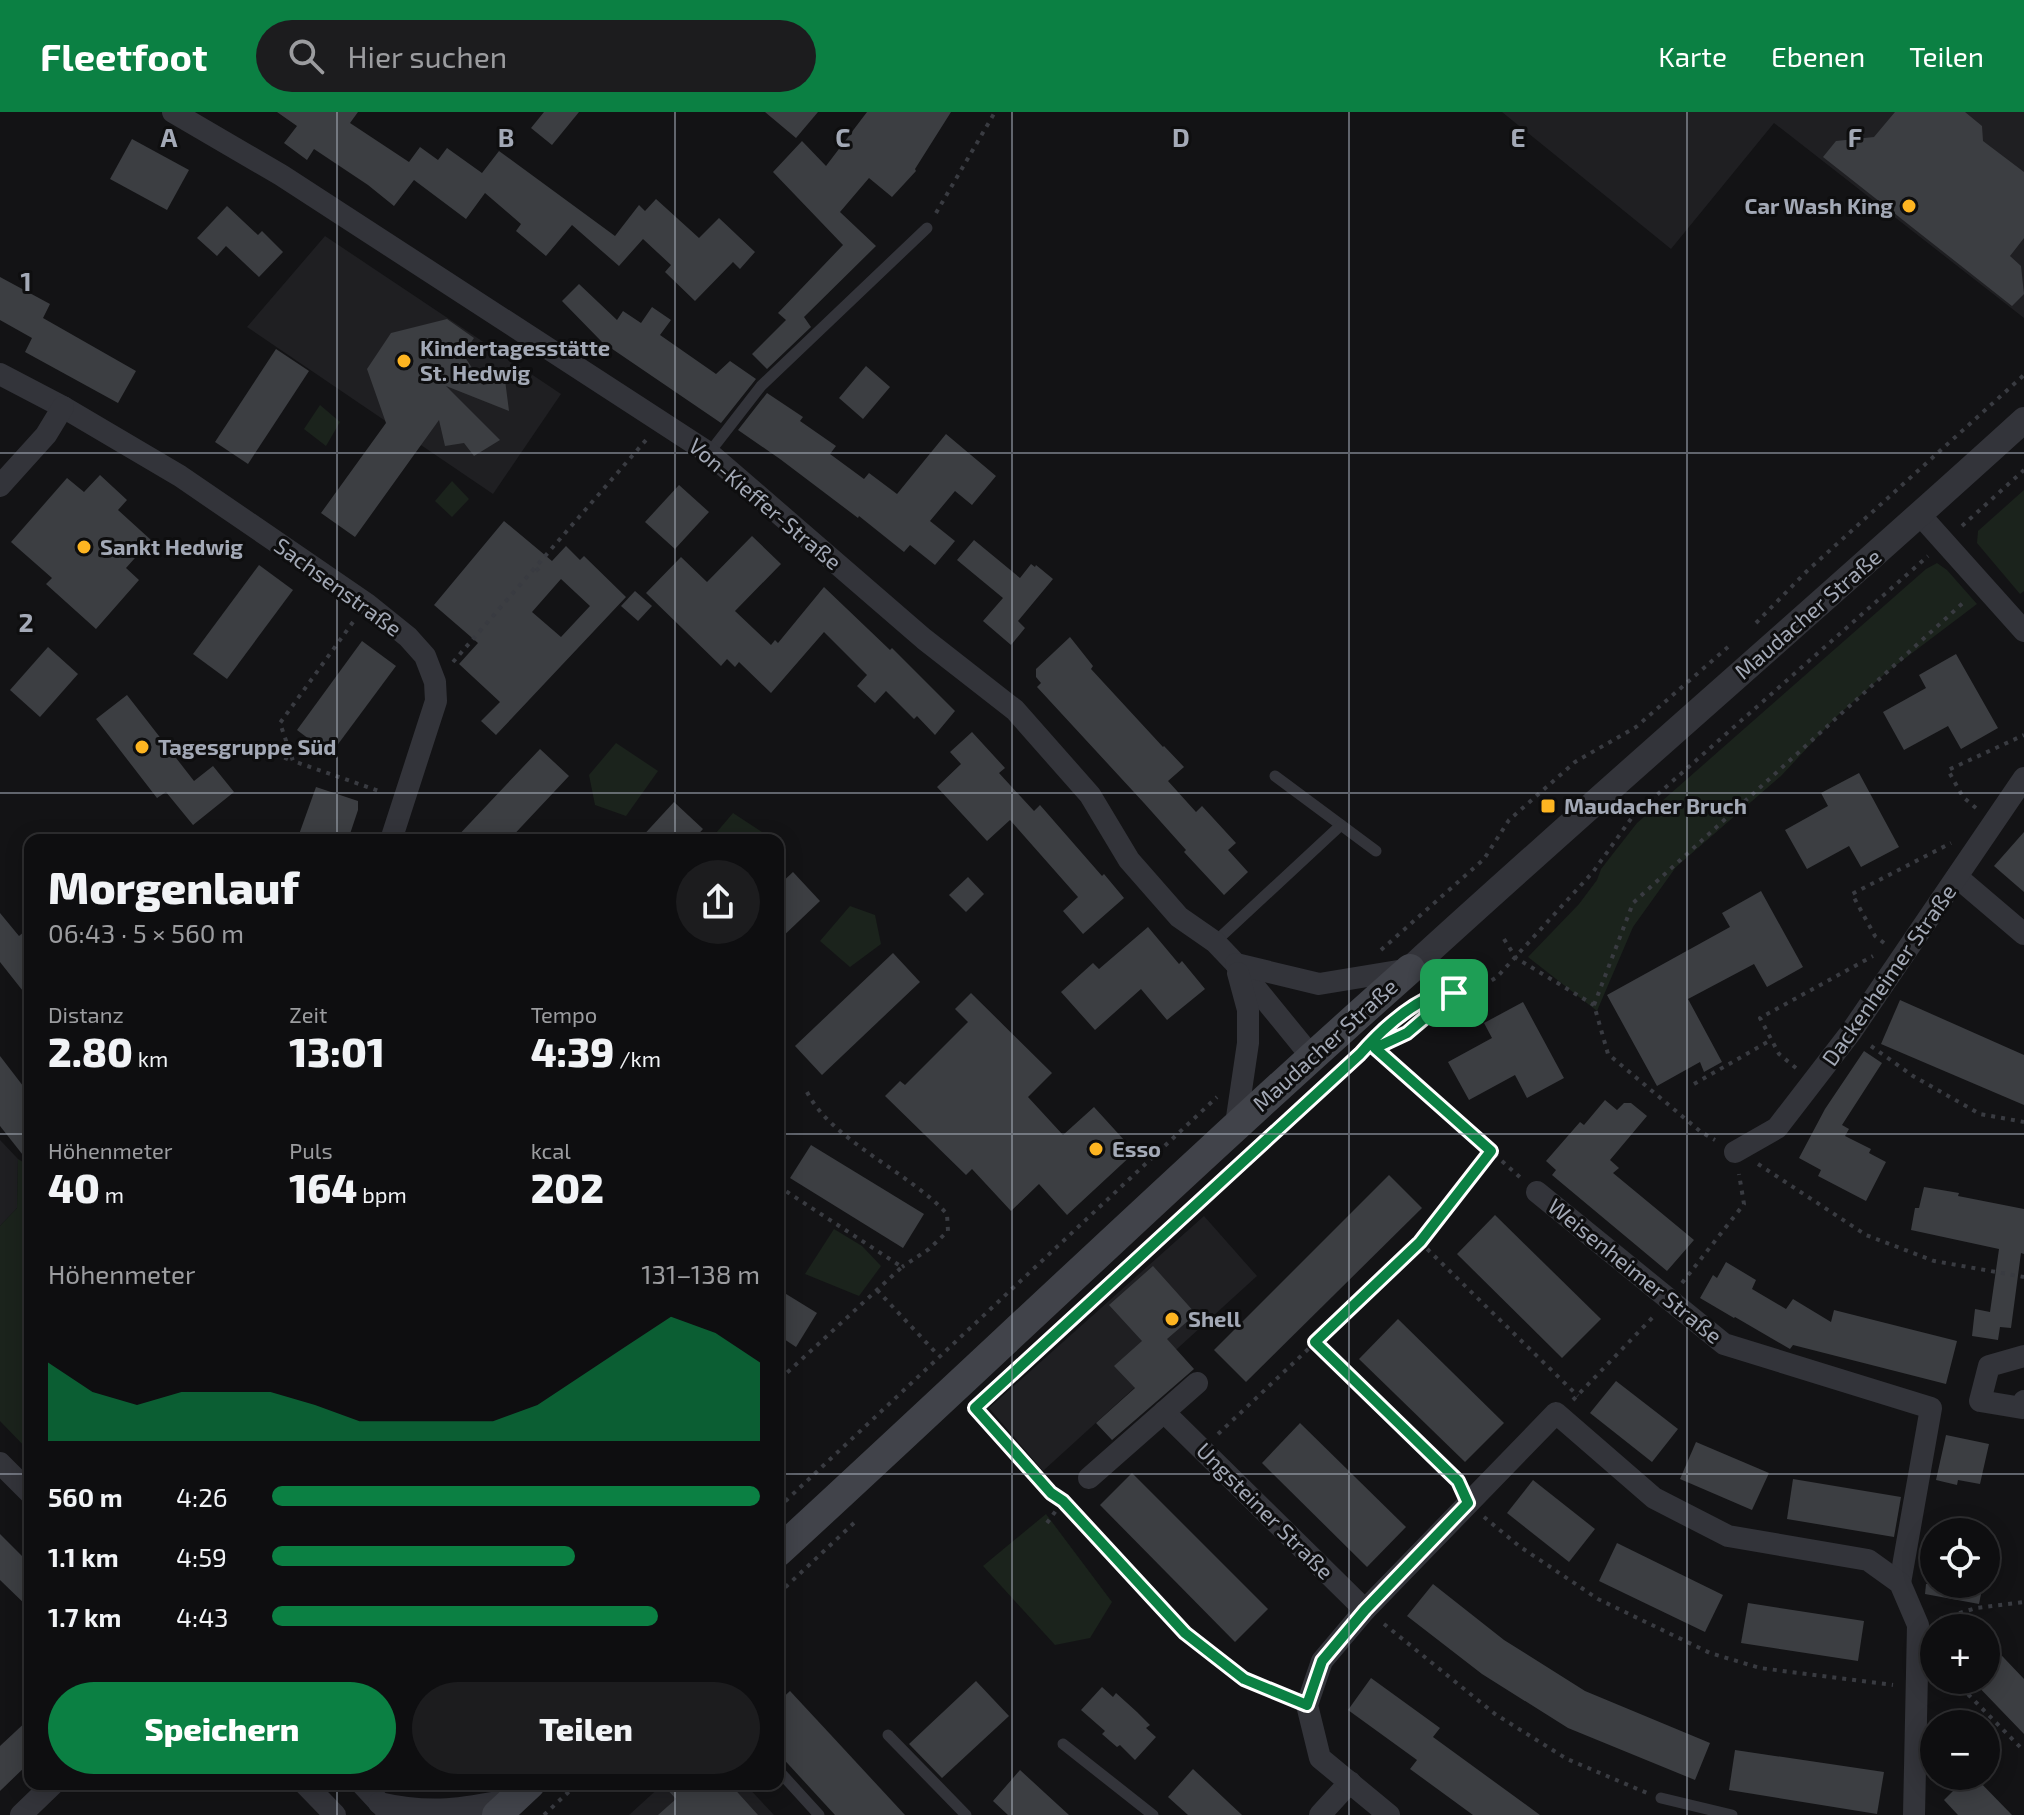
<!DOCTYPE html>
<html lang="de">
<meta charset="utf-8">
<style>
body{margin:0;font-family:"Exo 2",sans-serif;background:#1c1c1e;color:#f1f3f6;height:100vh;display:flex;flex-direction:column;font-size:30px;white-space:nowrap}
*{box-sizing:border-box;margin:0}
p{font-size:26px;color:#9b9c9f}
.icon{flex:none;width:44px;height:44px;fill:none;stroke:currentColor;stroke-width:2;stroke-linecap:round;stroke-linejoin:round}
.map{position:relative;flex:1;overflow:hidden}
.sheet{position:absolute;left:24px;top:722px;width:760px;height:956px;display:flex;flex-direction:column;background:#0e0e10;border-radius:16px;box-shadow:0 4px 20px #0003,0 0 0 2px #2e2e30}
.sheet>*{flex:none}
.controls{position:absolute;left:1920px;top:1406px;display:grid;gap:16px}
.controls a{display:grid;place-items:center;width:80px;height:80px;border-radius:50%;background:#0e0e10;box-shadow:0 4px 20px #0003,0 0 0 2px #2e2e30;font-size:40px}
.pin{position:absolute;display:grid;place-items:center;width:68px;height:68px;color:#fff;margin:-34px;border-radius:16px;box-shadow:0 4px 12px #0006}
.round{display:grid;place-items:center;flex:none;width:84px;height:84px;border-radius:42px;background:#1c1c1e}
.head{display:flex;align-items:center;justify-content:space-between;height:136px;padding:0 24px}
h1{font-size:44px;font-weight:800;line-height:60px}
.figures{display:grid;grid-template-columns:repeat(3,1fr);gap:12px;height:136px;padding:8px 24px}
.figures div{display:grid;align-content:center}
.figures b{font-size:40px;font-weight:800}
.figures small{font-size:22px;font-weight:400}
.figures p{font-size:22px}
.chart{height:224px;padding:16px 24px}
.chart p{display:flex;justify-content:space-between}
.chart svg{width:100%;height:144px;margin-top:8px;fill:#0b8043;opacity:.7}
.action{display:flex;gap:16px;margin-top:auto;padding:16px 24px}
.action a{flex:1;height:92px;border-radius:48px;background:#0b8043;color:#fff;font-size:32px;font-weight:800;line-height:92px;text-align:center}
.action a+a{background:#1c1c1e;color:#f1f3f6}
ul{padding:0 24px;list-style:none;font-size:26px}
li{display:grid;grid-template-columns:128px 96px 1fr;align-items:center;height:60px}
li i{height:20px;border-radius:10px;background:#0b8043}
header{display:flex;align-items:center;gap:48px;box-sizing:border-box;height:112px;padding:0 40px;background:#0b8043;color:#fff}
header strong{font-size:38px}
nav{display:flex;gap:44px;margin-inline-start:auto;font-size:28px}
.search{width:560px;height:72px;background:#1c1c1e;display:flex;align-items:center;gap:20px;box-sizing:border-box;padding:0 28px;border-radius:44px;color:#9b9c9f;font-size:30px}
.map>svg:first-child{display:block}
.built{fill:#1f1f22}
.green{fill:#1b231c}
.building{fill:#3c3e42;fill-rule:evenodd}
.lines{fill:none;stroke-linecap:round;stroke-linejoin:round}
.path{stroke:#393b41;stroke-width:4;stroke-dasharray:4 6;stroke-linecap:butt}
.service{stroke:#33343a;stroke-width:11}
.minor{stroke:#33343a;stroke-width:22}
.tertiary{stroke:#33343a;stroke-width:26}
.secondary{stroke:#41434a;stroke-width:30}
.route-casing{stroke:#fff;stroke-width:16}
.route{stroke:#0b8043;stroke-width:10}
.grid{fill:none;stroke:#a3a9b6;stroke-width:2;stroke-opacity:0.55}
.poi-dot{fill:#feb521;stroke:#0e0e0f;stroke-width:3}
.labels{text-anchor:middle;stroke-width:6;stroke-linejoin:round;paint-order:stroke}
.poi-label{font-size:22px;font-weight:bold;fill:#a3a9b6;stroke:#0e0e0f;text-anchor:start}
.street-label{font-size:22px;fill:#a3a9b6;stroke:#0e0e0f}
.grid-label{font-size:26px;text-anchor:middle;font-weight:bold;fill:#a3a9b6;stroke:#0e0e0f;stroke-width:6;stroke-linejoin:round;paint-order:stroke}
</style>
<header>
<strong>Fleetfoot</strong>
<div class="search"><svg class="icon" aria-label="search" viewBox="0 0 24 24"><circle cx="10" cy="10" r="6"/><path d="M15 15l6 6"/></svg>Hier suchen</div>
<nav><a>Karte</a><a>Ebenen</a><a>Teilen</a></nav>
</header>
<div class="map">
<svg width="2024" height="1703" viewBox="0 0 2024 1703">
<rect width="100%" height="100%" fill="#131315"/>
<g class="built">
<path d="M1502,0H2024V206L1774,11L1671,137Z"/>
<path d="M325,124L561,282L493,382L247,215Z"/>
<path d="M0,1028L18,1047L17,1096L0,1114Z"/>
<path d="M1204,1104L1257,1164L1043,1359L989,1296Z"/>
<path d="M663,1672H745L774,1703H629Z"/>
</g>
<g class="green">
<path d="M320,293L340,310L326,334L304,317Z"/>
<path d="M452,369L469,387L452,405L435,389Z"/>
<path d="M2024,378V479L2020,482L1977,431L1978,419Z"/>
<path d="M1937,451L1947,458L1977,492L1887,560L1837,604L1781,664L1676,755L1633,815L1597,899L1528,845L1579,792L1597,768L1601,757L1637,711L1926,457Z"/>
<path d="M616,631L658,659L626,704L595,693L589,663Z"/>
<path d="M733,701L762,720L765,728H710Z"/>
<path d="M850,794L875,803L881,832L850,855L820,829Z"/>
<path d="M18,1047L30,1054V1340L0,1309V1114L17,1096Z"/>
<path d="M834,1117L862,1134L881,1154L859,1184L805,1162Z"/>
<path d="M1046,1402L1112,1490L1090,1526L1055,1533L983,1454Z"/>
</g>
<g class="building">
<path d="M277,0H358L350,11L409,50L420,35L438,48L447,36L482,61L499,39L615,124L639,93L645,99L656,87L699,126L719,106L755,140L740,157L733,150L695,189L665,160L671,153L643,127L619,154L572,113L546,144L516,119L521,112L485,81L466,107L414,68L394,94L368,73L314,37L307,48L284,31L297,14Z"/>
<path d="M544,0H579L552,33L531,16Z"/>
<path d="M765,0H818L796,26Z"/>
<path d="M867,0H951L915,57L916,59L892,85L869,66L840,100L876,134L804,205L811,215L767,257L752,242L786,208L778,201L843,133L773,60L802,29L826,54Z"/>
<path d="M1895,0H1965L1982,14L1983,29L2024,60V126L2010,144L2021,154L2024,182L2012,194L1823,45L1836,29L1874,25Z"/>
<path d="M132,27L189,58L167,98L110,67Z"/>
<path d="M227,94L258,123L262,119L283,140L259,165L226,134L217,144L197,126Z"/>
<path d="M0,165L50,192L43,206L136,259L118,291L25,240L32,226L0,208Z"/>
<path d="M579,172L617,208L623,199L641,211L652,195L671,208L660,223L716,262L730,249L756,267L721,311L602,230L562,189Z"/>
<path d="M447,207L474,226L463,242L483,273L505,268L509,299L446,274L500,328L474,344L464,331L445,334L439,308L355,425L321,401L386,311L367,257L391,221Z"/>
<path d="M276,237L309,259L248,352L215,330Z"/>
<path d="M866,254L890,275L863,307L839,286Z"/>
<path d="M767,281L803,305L800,309L836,334L830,342L864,367L869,361L897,382L946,322L996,364L972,393L955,379L930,409L955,429L935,453L910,433L904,440L859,404L858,406L780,347L738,318Z"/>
<path d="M100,363L127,388L118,398L151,428L126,456L139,468L96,517L46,472L52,466L11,430L67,366L84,380Z"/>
<path d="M679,373L709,400L675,437L645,410Z"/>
<path d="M504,409L552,449L566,434L580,448L584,444L626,485L496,623L481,609L500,590L459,552L478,531L434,493ZM561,467L590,494L561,525L532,500Z"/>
<path d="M752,424L781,452L735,499L771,533L775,528L778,531L824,475L890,538L892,536L955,599L935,623L917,604L914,607L886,579L875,591L857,574L867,563L824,520L771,581L739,550L735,555L727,547L721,554L646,481L681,445L707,470Z"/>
<path d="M974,428L1020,466L1031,452L1035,455L1036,453L1053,467L1018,509L1025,516L1011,533L983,509L1003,486L957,448Z"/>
<path d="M259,453L293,478L227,567L193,542Z"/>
<path d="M635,479L652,494L638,509L621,494Z"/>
<path d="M1070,525L1093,554L1091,557L1163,635L1164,634L1184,655L1168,669L1196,700L1202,694L1236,731L1228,738L1248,760L1224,783L1184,740L1186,738L1144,691L1037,575L1041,571L1036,565V557Z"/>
<path d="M362,529L396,554L330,643L297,618Z"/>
<path d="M48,535L78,562L40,605L10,578Z"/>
<path d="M1956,542L1998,616L1961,637L1948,614L1904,638L1883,600L1926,576L1919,563Z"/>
<path d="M127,583L194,669L213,654L234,680L193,713L166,680L157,686L96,607Z"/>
<path d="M972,620L1005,656L999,661L1034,699L1040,693L1102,764L1104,762L1124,786L1083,822L1063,799L1078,785L1010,708L987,729L937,675L961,652L950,640Z"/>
<path d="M540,637L569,664L522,714L509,728H454Z"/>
<path d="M1859,661L1899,735L1861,755L1849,734L1807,757L1785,718L1828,694L1821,681Z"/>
<path d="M316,675L358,689V698L348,728H297Z"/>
<path d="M674,690L703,717L693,728H639Z"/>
<path d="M2024,720V780L1994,754Z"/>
<path d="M793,760L820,789L778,829V774Z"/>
<path d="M968,765L984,782L966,800L949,783Z"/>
<path d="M1761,779L1803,855L1767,875L1754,852L1688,887L1722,950L1704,960L1700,950L1657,974L1607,883L1730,815L1722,801Z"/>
<path d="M0,801L19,824L30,815V888L0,850Z"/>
<path d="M1148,815L1179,852L1182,849L1205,877L1167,908L1141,877L1095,918L1061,880L1093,851L1099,857Z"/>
<path d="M893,841L920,870L822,963L795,934Z"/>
<path d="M971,881L1052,961L1028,985L1063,1023L1094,995L1135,1040L1067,1103L1039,1072L1011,1099L972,1057L966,1063L885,984L900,969L905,973L968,910L955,897Z"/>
<path d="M1900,888L2024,943V993L1881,932Z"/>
<path d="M1523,890L1564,966L1527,986L1515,963L1469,988L1448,950L1492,926L1484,911Z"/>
<path d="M1864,939L1882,951L1842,1013L1849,1017L1845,1024L1871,1037L1869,1041L1886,1050L1866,1089L1818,1064L1821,1058L1799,1046L1825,997Z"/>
<path d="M0,944L30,983V1052L0,1014Z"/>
<path d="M1605,988L1617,998L1624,991H1631L1647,1004L1610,1048L1619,1056L1613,1061L1694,1128L1667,1159L1552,1063L1556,1058L1546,1049L1580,1010L1584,1013Z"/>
<path d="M811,1033L924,1102L903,1136L790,1066Z"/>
<path d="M1389,1063L1422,1096L1246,1270L1214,1238Z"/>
<path d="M1924,1075L1959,1081L1958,1084L2024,1097V1142L2021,1141L2011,1216L2000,1215L1998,1228L1972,1224L1975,1197L1990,1200L1999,1137L1911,1118L1915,1096H1919Z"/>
<path d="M1495,1103L1601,1207L1562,1246L1457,1142Z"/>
<path d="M1726,1150L1756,1168L1752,1177L1786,1197L1793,1187L1831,1210L1834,1198L1957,1229L1946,1272L1793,1233L1790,1237L1735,1205L1734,1206L1700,1186L1713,1163L1717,1166Z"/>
<path d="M1153,1154L1196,1202L1167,1227L1194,1257L1112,1328L1096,1311L1135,1276L1114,1254L1142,1229L1109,1193Z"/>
<path d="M778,1177L817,1201L796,1235L778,1223Z"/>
<path d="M1398,1207L1504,1311L1465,1350L1359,1247Z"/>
<path d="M1616,1269L1678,1317L1652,1350L1590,1301Z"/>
<path d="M1300,1311L1406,1415L1367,1455L1262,1351Z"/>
<path d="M1946,1323L1989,1332L1980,1372L1958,1368L1957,1373L1936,1368Z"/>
<path d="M1696,1330L1769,1361L1752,1398L1680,1367Z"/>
<path d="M1132,1361L1268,1497L1235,1530L1100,1393Z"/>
<path d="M1793,1367L1901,1385L1894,1425L1787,1407Z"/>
<path d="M1533,1368L1595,1417L1569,1450L1507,1401Z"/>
<path d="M0,1422L30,1452V1497L0,1468Z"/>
<path d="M1617,1431L1723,1483L1705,1520L1599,1469Z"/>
<path d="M1433,1472L1504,1528L1585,1579L1710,1631L1695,1668L1568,1616L1482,1562L1407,1504Z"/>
<path d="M1926,1472H1983L1979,1492L1925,1482Z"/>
<path d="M1748,1491L1864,1509L1858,1549L1741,1531Z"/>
<path d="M1986,1527L2024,1567V1622L1972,1568H1986Z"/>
<path d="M1371,1566L1440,1616L1433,1625L1540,1703H1473L1410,1657L1417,1648L1348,1598Z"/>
<path d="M976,1569L1009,1604L942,1666L909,1632Z"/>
<path d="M1102,1575L1113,1585L1116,1581L1137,1600L1150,1613L1146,1616L1156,1625L1135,1648L1120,1633L1117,1635L1110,1629L1102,1622L1105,1619L1081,1598Z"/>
<path d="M790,1579L830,1622L905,1703H835L778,1641V1590Z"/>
<path d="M30,1606V1650L0,1679V1634Z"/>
<path d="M1735,1638L1884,1660L1877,1702L1729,1678Z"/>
<path d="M1193,1657L1242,1703H1188L1168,1685Z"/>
<path d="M1020,1658L1045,1681L1069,1703H1008L993,1689Z"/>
<path d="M1968,1664H1974L2012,1703H1958L1944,1688Z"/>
<path d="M662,1672H730L758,1703H658L676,1687Z"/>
</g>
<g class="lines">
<g class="path">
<path d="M936,101L995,0"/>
<path d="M1962,414L2024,358"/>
<path d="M536,456L542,463"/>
<path d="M353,510L280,611L293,649L382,680"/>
<path d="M1756,511L1807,459L2024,263"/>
<path d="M453,550L646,328"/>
<path d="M247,631L293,649"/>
<path d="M1976,696L1963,685L1948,658L2024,623"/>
<path d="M1504,827L1516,846L1594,893L1608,942L1701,1020L1715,1028"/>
<path d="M1884,831L1875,824L1852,782L1951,731"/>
<path d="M1381,838L1484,747L1509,708L1575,650L1636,615L1728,535"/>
<path d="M1416,890L1439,881L1478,877L1497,865L1593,760L1633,704L1928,444"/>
<path d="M1594,893L1633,791L1965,489"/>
<path d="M1871,934L1913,964L1980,1002L2024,1010"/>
<path d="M1375,936L1522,1067"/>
<path d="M1363,941L1407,921L1452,883"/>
<path d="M1796,956L1779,942L1760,906L1873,844"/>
<path d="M1694,972L1771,928"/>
<path d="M807,980C831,1028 909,1060 947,1102L948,1119L929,1137L902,1155"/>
<path d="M1758,1052L1866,1123L1934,1149L2024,1165"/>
<path d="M778,1074L902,1155L778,1269"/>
<path d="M1420,1130L1578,1284"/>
<path d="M1682,1171L1744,1092L1739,1062"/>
<path d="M877,1178L938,1243"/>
<path d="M1075,1205L1365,936"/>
<path d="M1315,1230L1458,1370"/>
<path d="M1573,1288L1653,1205"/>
<path d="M975,1296L1051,1381L1063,1389L1175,1510"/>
<path d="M1218,1322L1406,1145L1491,1039"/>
<path d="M778,1396L1217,985"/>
<path d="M1484,1405L1519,1434L1598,1487L1710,1541L1760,1556L1893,1573"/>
<path d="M1047,1411L1063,1389L1072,1381"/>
<path d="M778,1482L855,1410"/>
<path d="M1940,1507L1976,1496L2024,1490"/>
<path d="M1384,1512L1495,1602L1567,1647L1647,1681"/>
<path d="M1954,1568L2024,1639"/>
<path d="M544,1703L577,1672"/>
</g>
<g class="service">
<path d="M709,341L761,274L927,116"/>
<path d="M1275,664L1376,739"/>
<path d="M1215,830L1341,713"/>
<path d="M1185,1521L1244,1567L1307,1593"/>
<path d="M888,1623L966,1703"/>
<path d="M1063,1632L1153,1703"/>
<path d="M778,1658L819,1703"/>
<path d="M1661,1686L1732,1703"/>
</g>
<g class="minor">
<path d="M173,0L281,63L709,341L924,527L1015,598L1090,683L1129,748L1179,805L1215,830L1236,852L1311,944"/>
<path d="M0,262L63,295L180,364L367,492L408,525L425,544L435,570L436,589L391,728"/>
<path d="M0,374L46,323L63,295"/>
<path d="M1921,404L2024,519"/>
<path d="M1957,765L2024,822"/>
<path d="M1236,852L1319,872L1410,857"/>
<path d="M1236,1012L1248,931V898L1238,861"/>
<path d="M1735,1040L1777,1016L1851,920L2024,666"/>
<path d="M1537,1080L1724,1232L1931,1296L1900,1471"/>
<path d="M2024,1244L1989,1254L1980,1289L2022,1296L2024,1289"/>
<path d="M1164,1300L1365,1498"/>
<path d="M0,1351L30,1381"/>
<path d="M1089,1366L1197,1271"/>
<path d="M305,1672L335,1703"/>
<path d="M362,1672L388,1700"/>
<path d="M379,1691C431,1703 463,1697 514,1687"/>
<path d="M21,1703L53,1672"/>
<path d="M1320,1703L1350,1670"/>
<path d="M1389,1703L1320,1646L1307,1593L1322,1549L1365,1498L1556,1301L1654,1386L1728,1424L1868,1448L1900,1471L1918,1513L1914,1703"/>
</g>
<path class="tertiary" d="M1410,857C1613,671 1821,493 2024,308"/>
<g class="secondary">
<path d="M778,1440C989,1246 1196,1047 1410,857"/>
<path d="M497,1703L530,1672"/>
</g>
</g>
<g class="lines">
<defs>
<path id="route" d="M1439,881H1454L1407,921L1375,936L1491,1039L1420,1130L1315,1230L1458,1369L1468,1391L1365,1498L1322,1549L1307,1593L1244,1567L1185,1521L1063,1389L1051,1381L975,1296L1360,942C1382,917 1408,893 1439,881Z"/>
</defs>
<use href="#route" class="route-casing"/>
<use href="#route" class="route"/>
</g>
<path class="grid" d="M337,0V728M675,0V728M1012,0V1703M1349,0V1703M1687,0V1703M0,341H2024M0,681H2024M0,1022H30M778,1022H2024M0,1362H30M778,1362H2024M337,1672V1703M675,1672V1703"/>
<g class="poi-dot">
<circle cx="1909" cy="94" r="8"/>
<circle cx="404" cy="249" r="8"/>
<circle cx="84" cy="435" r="8"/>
<circle cx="142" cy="635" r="8"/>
<rect x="1540" y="686" width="16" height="16" rx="4"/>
<circle cx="1096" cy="1037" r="8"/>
<circle cx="1172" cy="1207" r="8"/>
</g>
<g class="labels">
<g class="poi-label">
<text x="1893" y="102" text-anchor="end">Car Wash King</text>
<text x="420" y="244">Kindertagesstätte<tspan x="420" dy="25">St. Hedwig</tspan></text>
<text x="100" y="443">Sankt Hedwig</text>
<text x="158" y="643">Tagesgruppe Süd</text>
<text x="1564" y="702">Maudacher Bruch</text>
<text x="1112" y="1045">Esso</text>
<text x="1188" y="1215">Shell</text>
</g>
<g class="street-label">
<text transform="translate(765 392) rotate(40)" y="8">Von-Kieffer-Straße</text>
<text transform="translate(338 475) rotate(36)" y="8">Sachsenstraße</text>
<text transform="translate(1808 502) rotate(-41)" y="8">Maudacher Straße</text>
<text transform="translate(1889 863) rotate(-55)" y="8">Dackenheimer Straße</text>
<text transform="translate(1325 933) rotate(-42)" y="8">Maudacher Straße</text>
<text transform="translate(1635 1159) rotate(39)" y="8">Weisenheimer Straße</text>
<text transform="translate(1265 1399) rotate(45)" y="8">Ungsteiner Straße</text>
</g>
</g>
<g class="grid-label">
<text x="169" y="35">A</text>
<text x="506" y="35">B</text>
<text x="843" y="35">C</text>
<text x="1181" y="35">D</text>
<text x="1518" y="35">E</text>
<text x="1855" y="35">F</text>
<text x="26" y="179">1</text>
<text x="26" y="520">2</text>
</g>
</svg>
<div class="controls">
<a><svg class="icon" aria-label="locate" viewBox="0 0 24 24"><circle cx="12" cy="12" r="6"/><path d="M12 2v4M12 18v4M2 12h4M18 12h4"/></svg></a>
<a>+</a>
<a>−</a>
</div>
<div class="pin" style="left:1454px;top:881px;background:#1e9e55"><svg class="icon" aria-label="arrive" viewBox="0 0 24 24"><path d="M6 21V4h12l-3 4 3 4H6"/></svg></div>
<section class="sheet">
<div class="head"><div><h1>Morgenlauf</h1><p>06:43 · 5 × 560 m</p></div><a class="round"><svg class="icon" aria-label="share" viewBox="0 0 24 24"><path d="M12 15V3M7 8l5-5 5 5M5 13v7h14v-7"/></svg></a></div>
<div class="figures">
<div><p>Distanz</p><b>2.80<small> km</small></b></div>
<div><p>Zeit</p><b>13:01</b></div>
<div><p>Tempo</p><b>4:39<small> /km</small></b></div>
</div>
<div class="figures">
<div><p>Höhenmeter</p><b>40<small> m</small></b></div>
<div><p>Puls</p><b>164<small> bpm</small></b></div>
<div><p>kcal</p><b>202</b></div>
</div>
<div class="chart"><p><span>Höhenmeter</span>131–138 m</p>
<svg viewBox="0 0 160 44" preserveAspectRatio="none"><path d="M0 44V20L10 29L20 33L30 29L40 29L50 29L60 33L70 38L80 38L90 38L100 38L110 33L120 24L130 15L140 6L150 11L160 20V44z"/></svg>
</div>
<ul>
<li><b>560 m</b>4:26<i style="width:100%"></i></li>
<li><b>1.1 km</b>4:59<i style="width:62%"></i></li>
<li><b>1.7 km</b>4:43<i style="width:79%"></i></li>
</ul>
<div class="action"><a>Speichern</a><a>Teilen</a></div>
</section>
</div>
